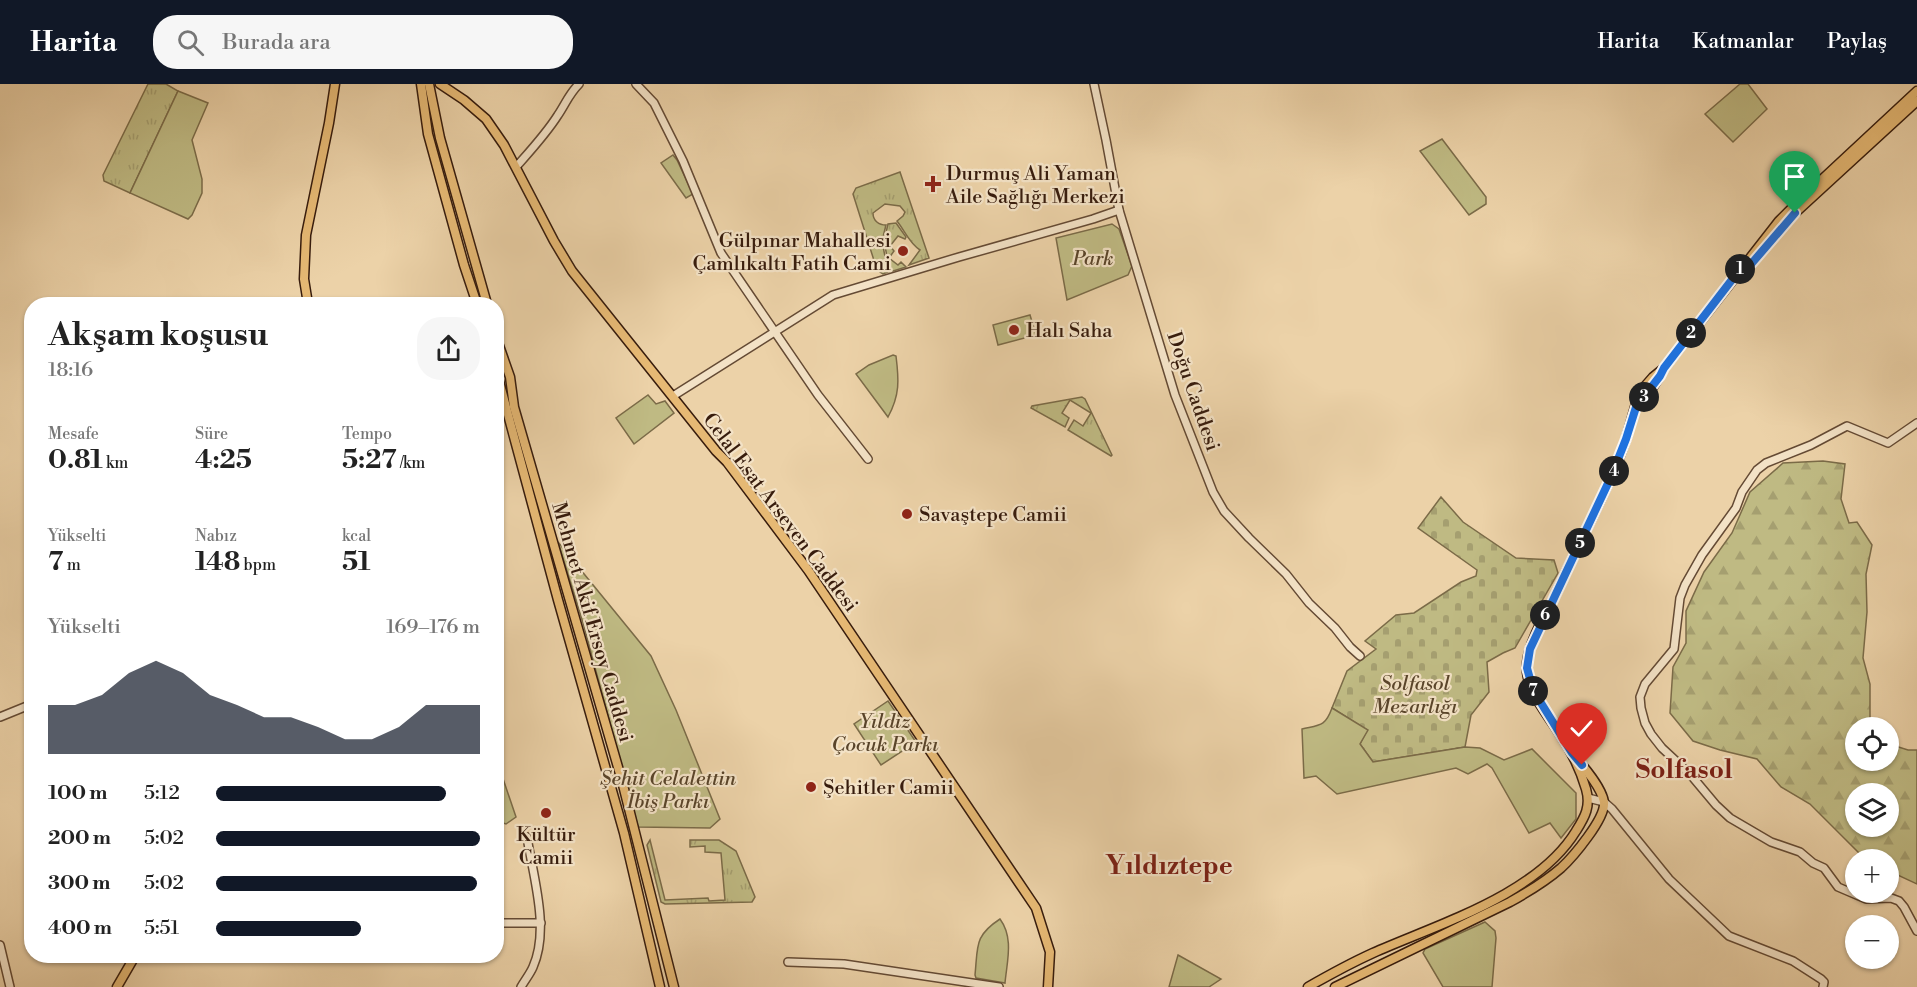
<!DOCTYPE html>
<html lang="tr">
<meta charset="utf-8">
<style>
body{margin:0;font-family:"Libre Bodoni",serif;background:#f6f6f6;color:#222;height:100vh;display:flex;flex-direction:column;font-size:22px;white-space:nowrap}
*{box-sizing:border-box;margin:0}
p{font-size:20px;color:#767676}
.icon{flex:none;width:33px;height:33px;fill:none;stroke:currentColor;stroke-width:2;stroke-linecap:round;stroke-linejoin:round}
.map{position:relative;flex:1;overflow:hidden}
.details{position:absolute;left:24px;top:213px;width:480px;height:666px;display:flex;flex-direction:column;background:#fff;border-radius:24px;box-shadow:0 2px 4px #0004}
.details>*{flex:none}
.fabs{position:absolute;left:1845px;top:633px;display:grid;gap:12px}
.fabs a{display:grid;place-items:center;width:54px;height:54px;border-radius:50%;background:#fff;box-shadow:0 2px 4px #0004;font-size:30px}
.pin{position:absolute;display:grid;place-items:center;width:51px;height:51px;color:#fff;margin:-62px -26px;border-radius:50% 50% 50% 0;rotate:-45deg;box-shadow:0 0 6px #0007}
.pin .icon{rotate:45deg}
.km{position:absolute;width:30px;height:30px;margin:-15px;border-radius:50%;background:#222;color:#fff;font-size:16px;line-height:30px;text-align:center}
.round{display:grid;place-items:center;flex:none;width:63px;height:63px;border-radius:24px;background:#f6f6f6}
.headline{display:flex;align-items:center;justify-content:space-between;height:102px;padding:0 24px}
h1{font-size:33px;font-weight:700;line-height:45px}
.figures{display:grid;grid-template-columns:repeat(3,1fr);gap:9px;height:102px;padding:6px 24px}
.figures div{display:grid;align-content:center}
.figures b{font-size:26px;font-weight:700}
.figures small{font-size:16px;font-weight:400}
.figures p{font-size:16px}
.chart{height:168px;padding:12px 24px}
.chart p{display:flex;justify-content:space-between}
.chart svg{width:100%;height:108px;margin-top:6px;fill:#111827;opacity:.7}
ul{padding:0 24px;list-style:none;font-size:20px}
li{display:grid;grid-template-columns:96px 72px 1fr;align-items:center;height:45px}
li i{height:15px;border-radius:8px;background:#111827}
header{display:flex;align-items:center;gap:36px;box-sizing:border-box;height:84px;padding:0 30px;background:#111827;color:#fff}
header strong{font-size:28px}
nav{display:flex;gap:33px;margin-inline-start:auto;font-size:21px}
.search{width:420px;height:54px;background:#f6f6f6;display:flex;align-items:center;gap:15px;box-sizing:border-box;padding:0 21px;border-radius:24px;color:#767676;font-size:22px}
.map>svg:first-child{display:block}
.grass{fill:url(#grass-tufts);stroke:#7b6b48;stroke-width:1.5}
.forest{fill:url(#forest-firs);stroke:#7b6b48;stroke-width:1.5;fill-rule:evenodd}
.cemetery{fill:url(#cemetery-stones);stroke:#7b6b48;stroke-width:1.5}
.park{fill:#bfba83;stroke:#7b6b48;stroke-width:1.5}
.lines{fill:none;stroke-linecap:round;stroke-linejoin:round}
.minor-casing{stroke:#644a34;stroke-width:10}
.major-casing{stroke:#371c0d;stroke-width:11}
.minor{stroke:#f3e2c6;stroke-width:7}
.major{stroke:#e6b974;stroke-width:8}
.route-casing{stroke:#fff;stroke-width:12}
.route{stroke:#1a73e8;stroke-width:8}
.poi-dot{fill:#8f2418;stroke:#f3e2c6;stroke-width:2}
.labels{text-anchor:middle;stroke-width:4.5;stroke-linejoin:round;paint-order:stroke}
.poi-label{font-size:20px;fill:#371c0d;stroke:#f3e2c6;text-anchor:start}
.park-label{font-size:20px;font-style:italic;fill:#59442a;stroke:#f3e2c6}
.street-label{font-size:20px;fill:#371c0d;stroke:#f3e2c6}
.district-label{font-size:26px;font-weight:bold;fill:#7a1f14;stroke:#f3e2c6}
</style>
<header>
<strong>Harita</strong>
<div class="search"><svg class="icon" aria-label="search" viewBox="0 0 24 24"><circle cx="10" cy="10" r="6"/><path d="M15 15l6 6"/></svg>Burada ara</div>
<nav><a>Harita</a><a>Katmanlar</a><a>Paylaş</a></nav>
</header>
<div class="map">
<svg width="1917" height="903" viewBox="0 0 1917 903">
<defs>
<pattern id="grass-tufts" width="24" height="20" patternUnits="userSpaceOnUse" patternTransform="scale(1.5)"><rect width="24" height="20" fill="#bfba83"/><path d="M3 7l-1-3M5 7V3M7 7l1-3M15 17l-1-3M17 17v-4M19 17l1-3" fill="none" stroke="#a59f70"/></pattern>
<pattern id="forest-firs" width="22" height="20" patternUnits="userSpaceOnUse" patternTransform="scale(1.5)"><rect width="22" height="20" fill="#bfba83"/><path d="M5 1l3.5 6h-7zM16 11l3.5 6h-7z" fill="#a59f70"/></pattern>
<pattern id="cemetery-stones" width="16" height="16" patternUnits="userSpaceOnUse" patternTransform="scale(1.5)"><rect width="16" height="16" fill="#bfba83"/><path d="M2 7V4a2 2 0 0 1 4 0v3zM10 15v-3a2 2 0 0 1 4 0v3z" fill="#a59f70"/></pattern>
</defs>
<rect width="100%" height="100%" fill="#ecd2a8"/>
<filter id="stains"><feTurbulence type="fractalNoise" baseFrequency=".00333" numOctaves="4"/><feColorMatrix values="0 0 0 0 .2 0 0 0 0 .09 0 0 0 0 .02 0 0 0 .5 -.17"/></filter>
<radialGradient id="worn" r=".72"><stop offset=".6" stop-color="#630" stop-opacity="0"/><stop offset="1" stop-color="#630" stop-opacity=".3"/></radialGradient>
<g class="grass">
<path d="M148,0H166L178,7L130,109L104,97L103,91Z"/>
<path d="M900,88L929,174L909,181L920,166C909,159 905,147 897,137L903,132L905,128L900,122L885,120L873,129C873,137 879,141 886,141L882,157L888,188L883,190L877,186L853,110L856,104Z"/>
<path d="M896,139L906,153L905,155L898,152L890,162L894,167L889,174L898,181L901,178L906,183L890,188L884,157L888,140Z"/>
<path d="M1082,313L1085,315L1112,371L1111,372L1068,346L1074,336L1083,342L1091,329L1070,316L1062,329L1069,334L1065,343L1031,324L1032,322Z"/>
<path d="M650,756L665,816L708,814L709,817L725,816L721,769L705,768V762L690,763V756H719L736,767L755,813L752,818L665,820L661,818L647,761Z"/>
</g>
<path class="forest" d="M1823,377L1845,380L1841,415L1849,439L1857,438L1872,461L1866,490L1867,528L1863,574L1870,600V640L1873,643L1856,644V676H1888L1889,660L1908,666H1917V800L1889,787L1888,776L1865,775L1810,720L1781,703L1757,675L1720,666L1693,657L1670,629L1673,583L1686,559V527L1704,488L1732,449L1750,408L1783,379ZM1856,710H1888V742H1856Z"/>
<path class="cemetery" d="M1441,413L1463,438L1516,474L1554,476L1558,489L1515,564L1503,569L1487,578L1489,608L1471,631L1465,663L1373,678L1360,660L1367,646L1332,624L1347,587L1376,565L1365,557L1396,531L1414,529L1461,498L1476,492L1477,486L1418,444Z"/>
<g class="park">
<path d="M1740,0H1748L1767,25L1733,58L1705,30Z"/>
<path d="M178,7L208,19L192,56L202,95V109L192,131L188,135L130,109Z"/>
<path d="M1442,55L1486,113V120L1469,131L1420,67Z"/>
<path d="M673,71L677,76L693,110L686,114L661,79Z"/>
<path d="M1112,140L1119,145L1132,182L1128,191L1067,216L1056,154Z"/>
<path d="M1030,231L1036,251L998,261L993,241Z"/>
<path d="M893,271L896,272C899,296 900,311 888,333L856,290L869,281Z"/>
<path d="M648,311L656,320L665,317L674,329L634,360L616,334Z"/>
<path d="M558,458L651,572L676,626L720,735L710,744L638,743L583,539Z"/>
<path d="M888,617L916,658L881,681L854,640Z"/>
<path d="M1332,624L1368,646L1360,660L1373,678L1465,663L1480,664L1504,676L1532,665L1576,709V735L1561,754L1550,739L1529,749L1492,684L1487,680L1468,690L1456,684L1337,710L1316,692L1304,694L1302,645C1320,641 1325,643 1332,624Z"/>
<path d="M497,677L516,733L506,740L497,737Z"/>
<path d="M1000,835C1014,854 1007,877 1005,899L976,894L975,891C978,862 974,852 1000,835Z"/>
<path d="M1485,838L1495,847L1496,854L1492,903H1443L1423,869L1425,865Z"/>
<path d="M1178,871L1221,895L1209,903H1169Z"/>
</g>
<g class="lines">
<defs>
<g id="minor">
<path d="M636,0L654,19L683,77L721,169L818,311L868,375"/>
<path d="M1094,0L1106,56L1119,126L1175,311L1213,408L1224,427L1249,454L1286,490L1309,519L1335,544L1350,563L1360,572"/>
<path d="M516,83C531,66 546,50 558,31C566,19 569,10 579,0"/>
<path d="M673,312L833,211L959,173L1093,135L1119,126"/>
<path d="M1917,339L1888,359L1847,342L1811,361L1766,379L1757,386L1742,408L1736,424L1702,471L1685,501L1680,514L1674,565L1645,600L1640,613L1641,624L1645,639L1651,650L1662,664L1690,690L1716,721L1730,734L1771,758L1800,768L1813,779L1824,784L1838,803L1866,815L1891,814L1899,817L1904,823L1917,847"/>
<path d="M0,633L32,620"/>
<path d="M1588,714L1604,718L1612,725L1669,795L1729,852L1793,877L1821,895L1824,898L1823,903"/>
<path d="M496,839H541"/>
<path d="M0,861L10,903"/>
<path d="M788,878L844,880L999,903"/>
<path d="M521,903C525,896 530,890 533,883C550,845 533,792 527,753"/>
</g>
<g id="major">
<path d="M421,0L428,50L464,181L477,220"/>
<path d="M429,0L440,54L487,220"/>
<path d="M440,0L464,16L486,35L504,61L554,157L572,187L716,367L727,378L808,486L1036,824L1050,868L1048,903"/>
<path d="M1750,180L1795,129L1917,17"/>
<path d="M308,220L304,195L306,151L329,39L335,0"/>
<path d="M496,253L510,293L514,323L622,697L674,903"/>
<path d="M496,286L558,516L624,749L660,903"/>
<path d="M1637,320C1648,311 1658,297 1664,284L1779,137L1801,115L1917,7"/>
<path d="M117,903L135,872"/>
<path d="M1308,903C1329,891 1351,879 1373,869C1438,840 1537,811 1576,747C1585,733 1591,722 1586,705C1581,688 1571,667 1561,652C1548,630 1524,606 1527,579C1529,558 1545,531 1555,512C1575,468 1597,425 1617,380L1626,355L1639,309L1653,293L1664,284"/>
<path d="M1335,903L1510,818C1528,808 1546,797 1561,784C1573,773 1606,734 1604,718C1602,705 1585,684 1576,674"/>
</g>
</defs>
<use href="#minor" class="minor-casing"/>
<use href="#major" class="major-casing"/>
<use href="#minor" class="minor"/>
<use href="#major" class="major"/>
</g>
<g class="lines">
<defs>
<path id="route" d="M1582,681L1572,669L1533,606L1527,584L1530,565L1611,393L1626,355L1637,320L1643,314L1660,292L1664,284L1741,184L1752,179L1795,129"/>
</defs>
<use href="#route" class="route-casing"/>
<use href="#route" class="route"/>
</g>
<g class="poi-dot">
<path d="M930 91h6v6h6v6h-6v6h-6v-6h-6v-6h6z"/>
<circle cx="903" cy="167" r="6"/>
<circle cx="1014" cy="246" r="6"/>
<circle cx="907" cy="430" r="6"/>
<circle cx="811" cy="703" r="6"/>
<circle cx="546" cy="729" r="6"/>
</g>
<g class="labels">
<g class="poi-label">
<text x="946" y="96">Durmuş Ali Yaman<tspan x="946" dy="23">Aile Sağlığı Merkezi</tspan></text>
<text x="891" y="163" text-anchor="end">Gülpınar Mahallesi<tspan x="891" dy="23">Çamlıkaltı Fatih Cami</tspan></text>
<text x="1026" y="253">Halı Saha</text>
<text x="919" y="437">Savaştepe Camii</text>
<text x="823" y="710">Şehitler Camii</text>
<text x="546" y="757" text-anchor="middle">Kültür<tspan x="546" dy="23">Camii</tspan></text>
</g>
<g class="park-label">
<text x="1093" y="181">Park</text>
<text x="1415" y="606">Solfasol<tspan x="1415" dy="23">Mezarlığı</tspan></text>
<text x="885" y="644">Yıldız<tspan x="885" dy="23">Çocuk Parkı</tspan></text>
<text x="668" y="701">Şehit Celalettin<tspan x="668" dy="23">İbiş Parkı</tspan></text>
</g>
<g class="street-label">
<text transform="translate(1194 307) rotate(71)" y="7">Doğu Caddesi</text>
<text transform="translate(781 428) rotate(53)" y="7">Celal Esat Arseven Caddesi</text>
<text transform="translate(593 538) rotate(74)" y="7">Mehmet Akif Ersoy Caddesi</text>
</g>
<g class="district-label">
<text x="1684" y="694">Solfasol</text>
<text x="1169" y="790">Yıldıztepe</text>
</g>
</g>
<rect width="100%" height="100%" filter="url(#stains)"/>
<rect width="100%" height="100%" fill="url(#worn)"/>
</svg>
<div class="fabs">
<a><svg class="icon" aria-label="locate" viewBox="0 0 24 24"><circle cx="12" cy="12" r="6"/><path d="M12 2v4M12 18v4M2 12h4M18 12h4"/></svg></a>
<a><svg class="icon" aria-label="layers" viewBox="0 0 24 24"><path d="M12 4l9 5-9 5-9-5zM3 14l9 5 9-5"/></svg></a>
<a>+</a>
<a>−</a>
</div>
<div class="pin" style="left:1795px;top:129px;background:#1e9e55"><svg class="icon" aria-label="arrive" viewBox="0 0 24 24"><path d="M6 21V4h12l-3 4 3 4H6"/></svg></div>
<div class="pin" style="left:1582px;top:681px;background:#d93025"><svg class="icon" aria-label="check" viewBox="0 0 24 24"><path d="M5 12l5 5 9-10"/></svg></div>
<b class="km" style="left:1740px;top:185px">1</b>
<b class="km" style="left:1691px;top:249px">2</b>
<b class="km" style="left:1644px;top:313px">3</b>
<b class="km" style="left:1614px;top:387px">4</b>
<b class="km" style="left:1580px;top:459px">5</b>
<b class="km" style="left:1545px;top:531px">6</b>
<b class="km" style="left:1533px;top:607px">7</b>
<section class="details">
<div class="headline"><div><h1>Akşam koşusu</h1><p>18:16</p></div><a class="round"><svg class="icon" aria-label="share" viewBox="0 0 24 24"><path d="M12 15V3M7 8l5-5 5 5M5 13v7h14v-7"/></svg></a></div>
<div class="figures">
<div><p>Mesafe</p><b>0.81<small> km</small></b></div>
<div><p>Süre</p><b>4:25</b></div>
<div><p>Tempo</p><b>5:27<small> /km</small></b></div>
</div>
<div class="figures">
<div><p>Yükselti</p><b>7<small> m</small></b></div>
<div><p>Nabız</p><b>148<small> bpm</small></b></div>
<div><p>kcal</p><b>51</b></div>
</div>
<div class="chart"><p><span>Yükselti</span>169–176 m</p>
<svg viewBox="0 0 160 44" preserveAspectRatio="none"><path d="M0 44V24L10 24L20 20L30 11L40 6L50 11L60 20L70 24L80 29L90 29L100 33L110 38L120 38L130 33L140 24L150 24L160 24V44z"/></svg>
</div>
<ul>
<li><b>100 m</b>5:12<i style="width:87%"></i></li>
<li><b>200 m</b>5:02<i style="width:100%"></i></li>
<li><b>300 m</b>5:02<i style="width:99%"></i></li>
<li><b>400 m</b>5:51<i style="width:55%"></i></li>
</ul>
</section>
</div>
